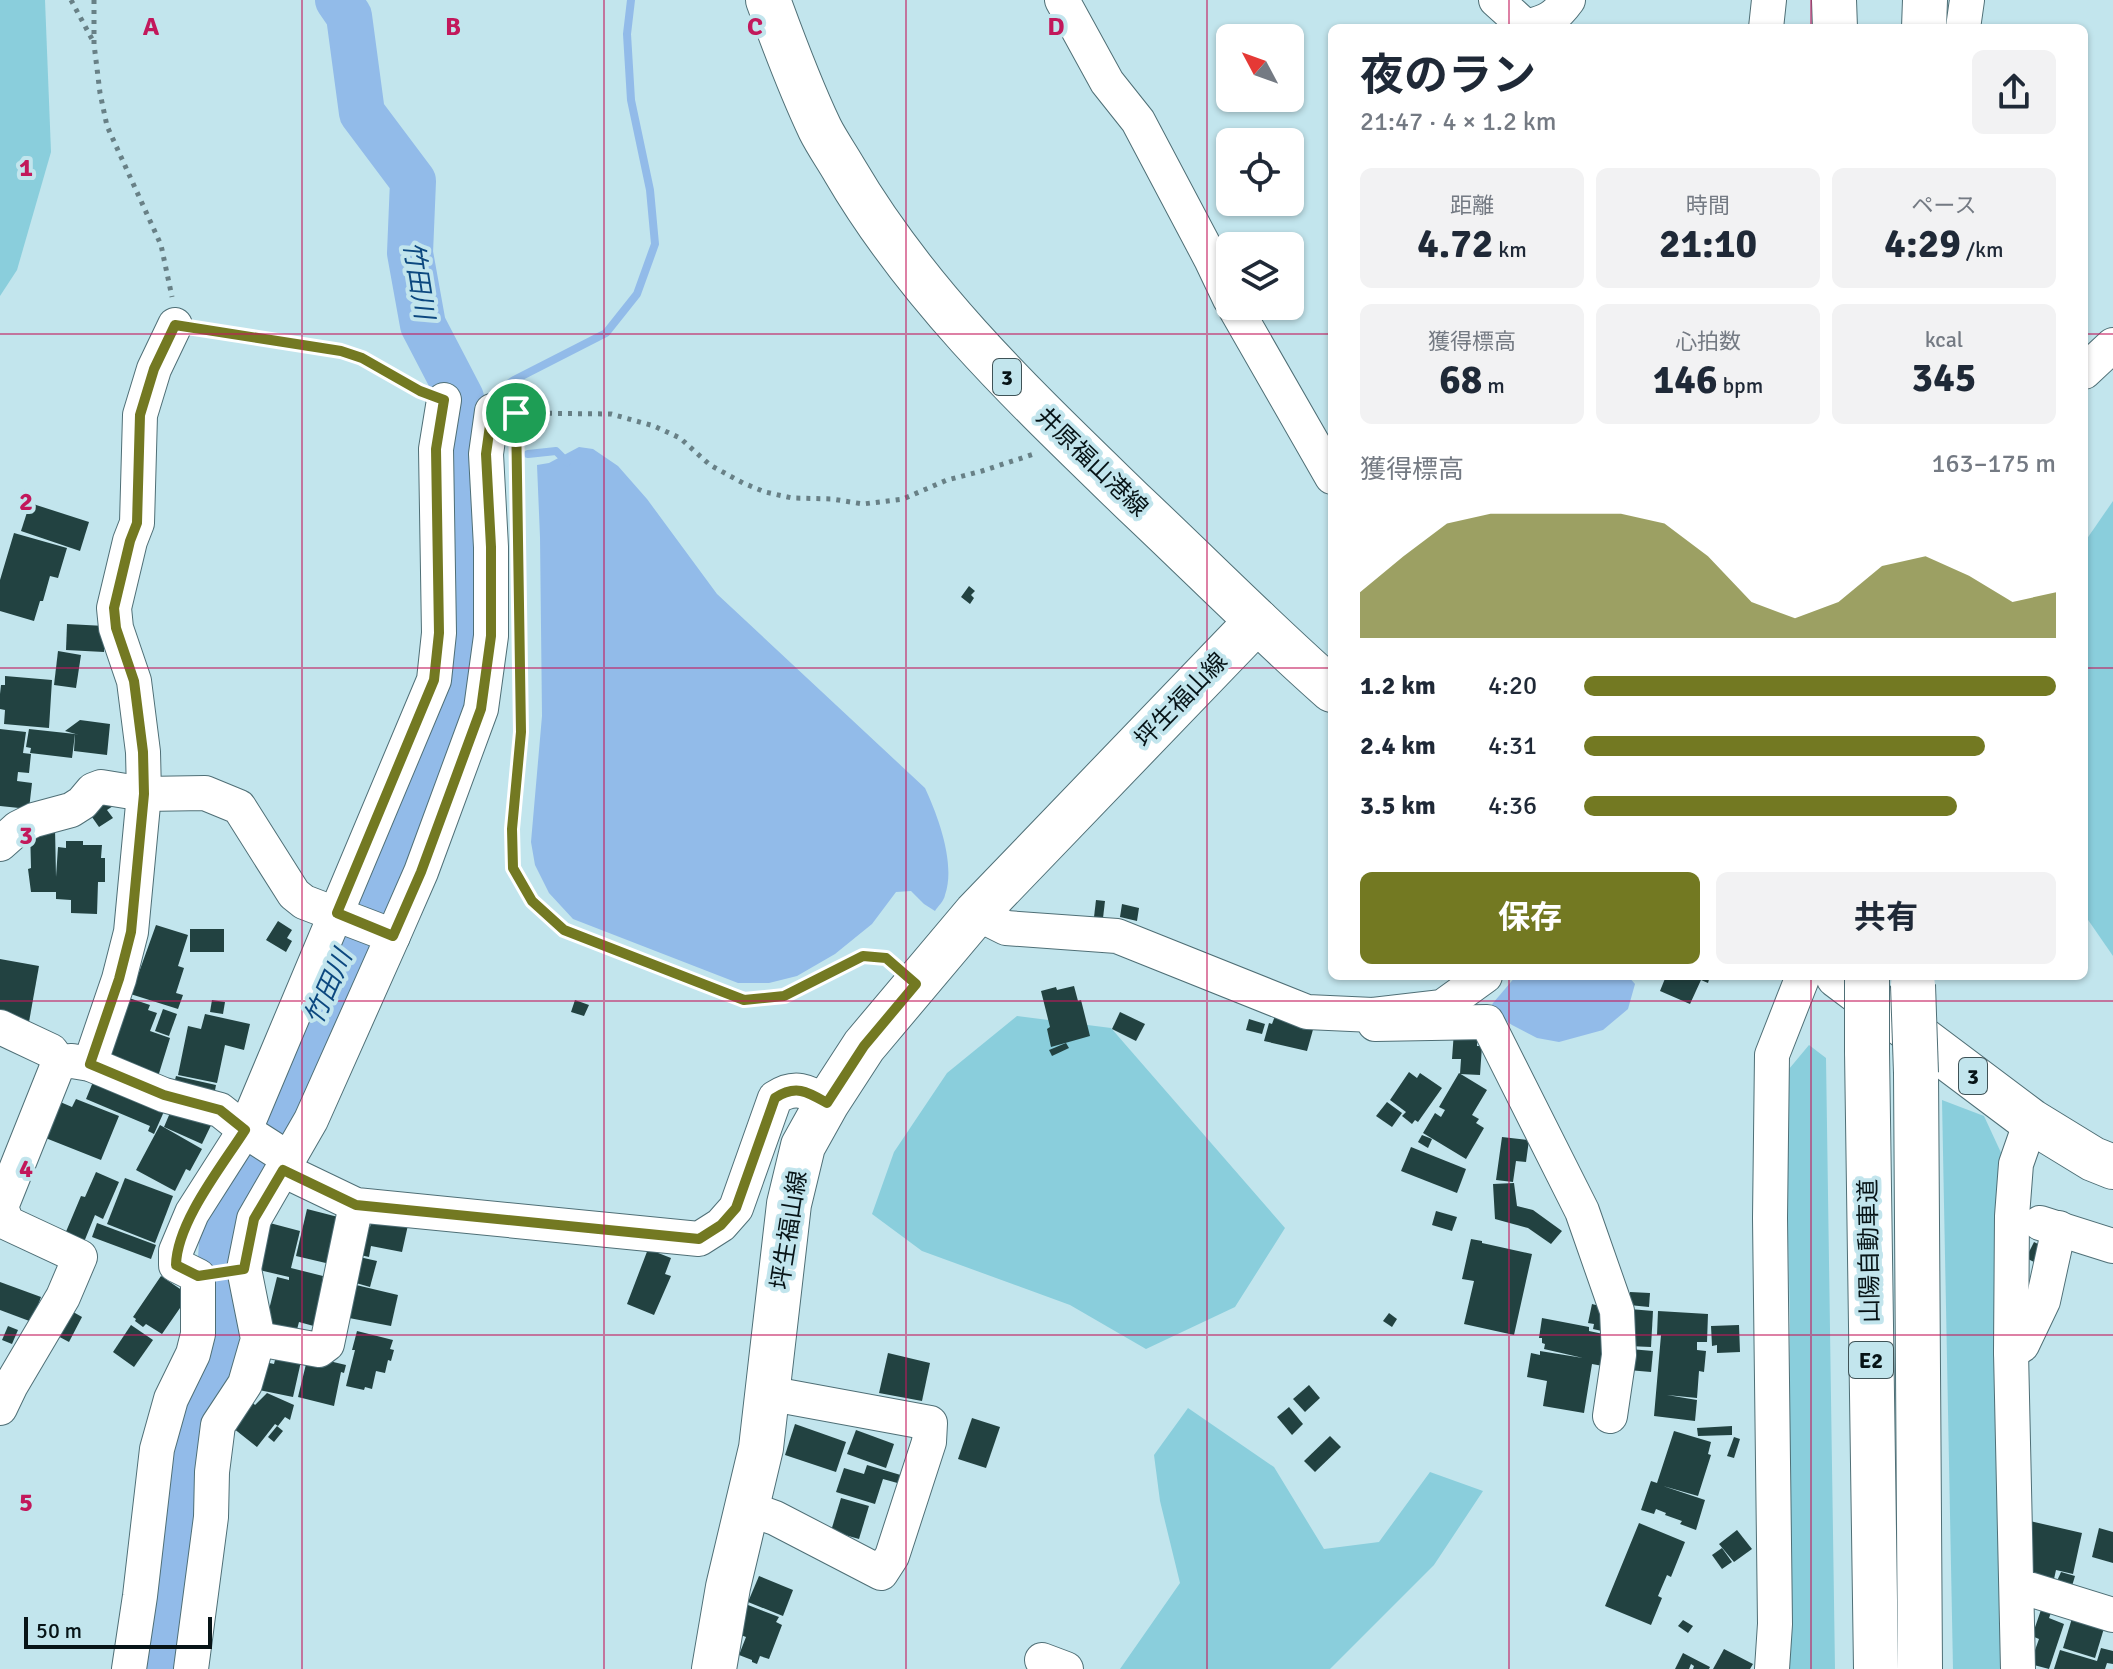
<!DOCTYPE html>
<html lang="ja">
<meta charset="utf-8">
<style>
body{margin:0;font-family:Signika,"Noto Sans JP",sans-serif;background:#f2f2f3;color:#1f2937;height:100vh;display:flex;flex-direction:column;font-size:30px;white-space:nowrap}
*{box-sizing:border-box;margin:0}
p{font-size:26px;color:#747a83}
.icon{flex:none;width:44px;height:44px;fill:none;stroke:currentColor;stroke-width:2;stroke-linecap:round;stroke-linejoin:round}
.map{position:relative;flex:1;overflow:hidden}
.sheet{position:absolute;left:1328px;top:24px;width:760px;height:956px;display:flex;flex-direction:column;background:#fff;border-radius:12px;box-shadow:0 2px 6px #0004}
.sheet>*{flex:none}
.needle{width:52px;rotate:311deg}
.controls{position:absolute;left:1216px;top:24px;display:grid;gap:16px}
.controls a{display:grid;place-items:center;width:88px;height:88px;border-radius:12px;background:#fff;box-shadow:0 2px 6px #0004;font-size:40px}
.scale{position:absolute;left:24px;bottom:20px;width:188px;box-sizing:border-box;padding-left:8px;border:4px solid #071417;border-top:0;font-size:22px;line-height:28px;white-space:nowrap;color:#071417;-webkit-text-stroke:6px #c2e5ed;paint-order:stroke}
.pin{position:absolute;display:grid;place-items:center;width:68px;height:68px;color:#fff;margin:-34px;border:4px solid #fff;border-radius:50%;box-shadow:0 2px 8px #0007}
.round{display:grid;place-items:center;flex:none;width:84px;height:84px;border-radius:12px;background:#f2f2f3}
.head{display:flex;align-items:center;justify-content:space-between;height:136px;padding:0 32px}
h1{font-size:44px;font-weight:700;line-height:60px}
.metrics{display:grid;grid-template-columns:repeat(3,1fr);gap:12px;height:136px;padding:8px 32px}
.metrics div{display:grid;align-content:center;border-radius:12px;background:#f2f2f3;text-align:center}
.metrics b{font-size:40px;font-weight:700}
.metrics small{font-size:22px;font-weight:400}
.metrics p{font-size:22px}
.chart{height:224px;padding:16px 32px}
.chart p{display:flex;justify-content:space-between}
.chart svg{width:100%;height:144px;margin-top:8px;fill:#737922;opacity:.7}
.cta{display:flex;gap:16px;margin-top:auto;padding:16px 32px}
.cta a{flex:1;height:92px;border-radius:12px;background:#737922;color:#fff;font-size:32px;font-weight:700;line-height:92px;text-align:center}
.cta a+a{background:#f2f2f3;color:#1f2937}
ul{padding:0 32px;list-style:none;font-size:26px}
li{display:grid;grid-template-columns:128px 96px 1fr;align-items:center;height:60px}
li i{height:20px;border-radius:10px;background:#737922}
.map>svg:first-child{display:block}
.green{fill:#8acedc}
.water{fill:#92bbe9}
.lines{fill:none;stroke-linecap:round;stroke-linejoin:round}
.stream{stroke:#92bbe9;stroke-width:8}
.river{stroke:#92bbe9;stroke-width:46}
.building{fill:#224241}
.minor-casing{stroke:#4f6f76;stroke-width:36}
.major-casing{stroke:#4f6f76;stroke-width:46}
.highway-casing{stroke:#4f6f76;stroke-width:46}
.path{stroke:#688086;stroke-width:5;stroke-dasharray:4 6;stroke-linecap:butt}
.minor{stroke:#fff;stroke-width:34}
.major{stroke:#fff;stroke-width:44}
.highway{stroke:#fff;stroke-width:44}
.highway-bridge-casing{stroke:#4f6f76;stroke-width:46;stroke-linecap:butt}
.highway-bridge{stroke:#fff;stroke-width:44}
.route-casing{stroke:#fff;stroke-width:16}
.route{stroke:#737922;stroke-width:10}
.grid{fill:none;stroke:#c2185b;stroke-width:2;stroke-opacity:0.55}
.labels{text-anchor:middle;stroke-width:8;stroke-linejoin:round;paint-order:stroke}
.shield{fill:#c2e5ed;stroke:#3f5357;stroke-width:2}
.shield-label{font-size:22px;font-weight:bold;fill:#071417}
.street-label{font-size:24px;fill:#071417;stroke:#c2e5ed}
.water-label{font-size:26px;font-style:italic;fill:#0c487f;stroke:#c2e5ed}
.grid-label{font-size:26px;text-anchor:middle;font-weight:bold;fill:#c2185b;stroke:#c2e5ed;stroke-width:8;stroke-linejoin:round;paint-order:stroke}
</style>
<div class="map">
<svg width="2113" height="1669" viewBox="0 0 2113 1669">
<rect width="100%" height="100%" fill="#c2e5ed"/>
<g class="green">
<path d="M0,0H45L51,152L17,270L0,296Z"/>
<path d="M2113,501V956L2084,914V543Z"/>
<path d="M1017,1016L1111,1028L1285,1228L1235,1307L1146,1349L1070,1305L922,1251L872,1214L894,1152L947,1073Z"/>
<path d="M1809,1045L1826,1058L1835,1669H1785L1788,1591L1790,1321L1784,1075Z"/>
<path d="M1942,1100L1984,1116L2003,1157L2006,1520L2000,1669H1953Z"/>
<path d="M1188,1408L1274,1467L1324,1549L1379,1542L1430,1472L1483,1491L1434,1565L1330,1669H1120L1180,1583L1160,1501L1154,1455Z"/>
</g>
<g class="water">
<path d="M579,447L593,449L618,466L647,499L717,594L925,788C938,816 956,864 945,895C944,901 938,906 935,911L924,904L911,891L896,892L872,924L835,954L797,976L769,983H738L573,919L549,893L535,865L531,842L542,716L540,537L537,465L549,463Z"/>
<path d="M1516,976H1628L1635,984L1628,1009L1603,1030L1559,1042L1537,1038L1512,1025L1488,1009Z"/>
</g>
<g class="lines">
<g class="stream">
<path d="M466,419L481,403L514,380L606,333L637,294L655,244L650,190L631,100L627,34L631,0"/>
<path d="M528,454L556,451L567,462"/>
</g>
<path class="river" d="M160,1669L164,1658L188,1427L215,1358L223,1226L452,702L462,655L466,419L461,398L423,325L410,253L413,181L362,113L349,16L338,0"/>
</g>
<g class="building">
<path d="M30,503L89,522L80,551L21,531Z"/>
<path d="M14,533L67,548L58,578L50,576L43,601H40L34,621L0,611V580Z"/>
<path d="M969,586L975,591L971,595L974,598L970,604L961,597Z"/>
<path d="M67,624L105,626L104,652L66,650Z"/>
<path d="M58,651L81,655L76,688L54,685Z"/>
<path d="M5,676L52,680L49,728L4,724L5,710L0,709V694L1,685H5Z"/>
<path d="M80,720L110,724L107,755L74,751L75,734L79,735L65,731Z"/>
<path d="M0,729L26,732L23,753L31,754L29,773L18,772L17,781L32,783L29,809L0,806Z"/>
<path d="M29,729L75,734L72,758L30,753L31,748L26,747Z"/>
<path d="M107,797L113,806L107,810L113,818L99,827L87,810Z"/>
<path d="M30,828H55L56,877L58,847L66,848V841H83V845H102L101,858H105V882H98L97,914L71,913V900L56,899V892H31L28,869L31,868Z"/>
<path d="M1096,900L1105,901L1103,918L1094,917Z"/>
<path d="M1122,904L1139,908L1137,921L1120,917Z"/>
<path d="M278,921L292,930L287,938L292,941L286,952L266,940Z"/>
<path d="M156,925L188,935L178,966L184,968L176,993L183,995L178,1009L124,992L130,972L138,975Z"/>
<rect x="190" y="929" width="34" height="23"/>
<path d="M0,959L39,966L29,1022L0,1014Z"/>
<path d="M1666,976H1710L1708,983L1701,980L1690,1004L1660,991Z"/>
<path d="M1074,986L1078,1001L1081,1000L1090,1036L1051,1047L1047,1029L1050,1027L1041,991L1056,987L1057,990Z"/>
<path d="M129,998L150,1005L148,1010L157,1013L150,1031L170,1038L157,1080L108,1064Z"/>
<path d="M212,1000L225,1002L223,1014L210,1012Z"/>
<path d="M575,1000L589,1005L584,1016L571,1012Z"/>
<path d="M163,1009L177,1014L169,1036L155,1031Z"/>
<path d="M1120,1012L1145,1024L1136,1041L1112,1029Z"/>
<path d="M205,1014L250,1024L244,1050L225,1045L217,1083L178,1075L188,1026L201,1029Z"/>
<path d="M1275,1016L1314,1026L1307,1051L1264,1041L1269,1023L1272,1024Z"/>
<path d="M1249,1019L1265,1024L1262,1034L1246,1030Z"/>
<path d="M1454,1031L1478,1032L1477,1046H1482L1480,1075L1460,1074L1461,1059H1452Z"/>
<path d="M1066,1043L1069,1048L1052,1056L1049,1050Z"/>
<path d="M1409,1072L1417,1078L1420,1073L1442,1088L1418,1122L1415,1120L1412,1124L1402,1116L1406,1112L1390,1100Z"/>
<path d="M1459,1073L1487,1090L1472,1115L1479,1119L1476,1123L1484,1128L1466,1159L1423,1133L1435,1113L1441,1117L1445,1110L1439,1107Z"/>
<path d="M176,1076L216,1085L213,1101L172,1092Z"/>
<path d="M95,1077L166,1107L154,1134L148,1131L150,1126L86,1099Z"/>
<path d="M76,1099L119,1116L101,1160L43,1137L58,1101L72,1107Z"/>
<path d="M175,1101L215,1117L202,1144L164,1127Z"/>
<path d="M1387,1102L1402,1113L1392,1127L1376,1116Z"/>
<path d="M160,1125L202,1149L190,1171L186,1169L175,1191L136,1170Z"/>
<path d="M1422,1135L1432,1139L1428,1148L1418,1142Z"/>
<path d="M1502,1137L1529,1140L1526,1162L1516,1161L1513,1182L1496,1180Z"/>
<path d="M1411,1147L1466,1169L1457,1193L1401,1171Z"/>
<path d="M96,1172L119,1182L103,1219L95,1215L84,1242L65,1234L81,1196L85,1197Z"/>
<path d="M125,1178L173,1196L155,1243L107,1224Z"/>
<path d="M1514,1183L1517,1206L1533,1210L1562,1231L1551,1244L1528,1228L1495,1219L1493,1184Z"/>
<path d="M307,1209L342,1218L330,1264L296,1256Z"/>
<path d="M1436,1211L1457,1217L1452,1231L1432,1225Z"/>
<path d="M372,1218L408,1225L402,1252L371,1246L369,1257L356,1254L360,1225L370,1227Z"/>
<path d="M266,1222L300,1231L291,1268L323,1276L321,1288L330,1290L321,1328L299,1322L295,1337L274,1333L276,1325L266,1322L277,1277L289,1280V1277L255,1269Z"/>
<path d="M97,1223L156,1245L151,1259L92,1237Z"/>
<path d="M1471,1239L1482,1241V1243L1532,1254L1514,1335L1464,1324L1474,1281L1462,1279Z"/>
<path d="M2034,1242L2042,1246L2034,1262L2026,1258Z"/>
<path d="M648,1249L671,1258L665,1274L671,1276L654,1315L627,1304Z"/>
<path d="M355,1256L377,1261L370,1287L349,1281Z"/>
<path d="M161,1276L189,1295L162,1334L146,1324L143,1327L135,1321L136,1319L133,1317Z"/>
<path d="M0,1282L41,1297L32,1322L0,1310Z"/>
<path d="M352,1284L398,1295L391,1326L349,1318Z"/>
<path d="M1630,1292L1650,1293L1649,1307L1629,1305Z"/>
<path d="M1592,1304L1611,1309L1606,1332L1593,1329L1594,1324L1588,1323Z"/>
<path d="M68,1309L82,1317L69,1342L54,1334Z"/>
<path d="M1630,1309L1653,1311L1651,1347L1628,1346Z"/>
<path d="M1658,1311L1708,1314L1707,1342H1697V1350L1706,1351L1704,1372L1699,1371L1697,1398L1667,1395L1697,1400L1695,1421L1654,1416L1661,1335H1657Z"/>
<path d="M1389,1313L1397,1319L1392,1327L1383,1321Z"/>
<path d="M1542,1318L1589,1327V1331L1608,1335L1603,1366L1592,1364L1584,1413L1543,1406L1547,1381L1527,1377L1531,1353L1540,1355V1351L1583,1358L1544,1349L1545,1344L1542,1343V1338H1539Z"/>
<path d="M131,1325L153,1340L134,1367L113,1352Z"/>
<path d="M1739,1325L1740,1352L1717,1353V1345L1712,1346L1711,1326Z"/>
<path d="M8,1326L18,1330L12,1344L2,1340Z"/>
<path d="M357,1331L393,1340L390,1349L394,1350L391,1361L388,1360L385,1373L376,1371L372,1389L365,1387L364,1390L346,1386L355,1350H352Z"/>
<path d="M1630,1349L1653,1351L1651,1372L1628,1370Z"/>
<path d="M277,1352L302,1357L293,1397L259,1390L265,1362L274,1364Z"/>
<path d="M888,1353L930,1363L922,1401L879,1393Z"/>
<path d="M307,1360L327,1365L329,1361L346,1365L344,1373L341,1372L334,1406L298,1397Z"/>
<path d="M1309,1385L1320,1398L1305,1412L1293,1399Z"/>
<path d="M267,1393L294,1405L290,1420L285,1417L278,1426L275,1424L257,1447L233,1428L253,1403L255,1405Z"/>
<path d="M1289,1407L1303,1424L1292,1435L1277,1417Z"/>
<path d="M972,1418L1000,1427L986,1468L958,1459Z"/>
<path d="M795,1424L846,1442L836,1472L785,1455Z"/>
<path d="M277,1426L283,1431L274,1442L268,1437Z"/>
<path d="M1732,1426V1435L1698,1436L1697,1428Z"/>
<path d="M856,1430L894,1444L886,1468L847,1454Z"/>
<path d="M1674,1431L1711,1442L1708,1454L1711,1455L1698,1496L1663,1486L1705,1500L1696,1530L1680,1524L1682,1521L1665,1515L1666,1513L1656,1509L1654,1514L1641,1510L1651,1481L1657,1483Z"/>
<path d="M1330,1436L1341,1447L1315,1472L1304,1461Z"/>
<path d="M1734,1437L1740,1439L1734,1458L1727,1456Z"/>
<path d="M867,1465L904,1476L901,1484L883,1479L875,1504L836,1492L844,1468L864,1474Z"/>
<path d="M841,1498L869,1506L859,1539L831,1531Z"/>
<path d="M2030,1521L2082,1533L2073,1574L2056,1570L2054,1579L2032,1573L2033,1566L2027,1563Z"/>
<path d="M1639,1523L1685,1542L1671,1577L1667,1575L1658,1596L1662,1598L1651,1625L1605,1606Z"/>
<path d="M2099,1528L2113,1532V1563L2092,1557Z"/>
<path d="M1737,1530L1752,1549L1734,1562L1719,1544Z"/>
<path d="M1722,1548L1732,1562L1722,1569L1712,1555Z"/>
<path d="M2061,1572L2075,1576L2072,1586L2057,1581Z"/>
<path d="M759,1576L793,1590L783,1616L748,1602Z"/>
<path d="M748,1605L779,1617L776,1622L782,1625L769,1659L760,1656L757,1664L752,1662V1660L739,1655L746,1637L738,1634Z"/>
<path d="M2042,1607L2052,1610L2049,1618L2064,1624L2049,1669L2030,1664L2039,1639L2032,1636Z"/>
<path d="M2073,1615L2105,1625L2095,1658L2063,1648Z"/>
<path d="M1683,1620L1693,1626L1688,1633L1678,1626Z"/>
<path d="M2101,1648L2113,1651V1664L2107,1663L2105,1669H2054L2060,1650L2097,1661Z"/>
<path d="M1724,1649L1753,1664L1750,1669H1713Z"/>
<path d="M1683,1653L1710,1667L1709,1669H1693L1694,1666L1691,1664L1689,1669H1675Z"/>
</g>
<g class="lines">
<defs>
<g id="minor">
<path d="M1062,0L1107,82L1138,121L1211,259L1230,299"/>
<path d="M1496,0L1527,28"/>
<path d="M1527,27C1548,21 1555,18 1568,0"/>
<path d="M1766,28L1769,0"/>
<path d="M1963,28L1967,0"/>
<path d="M1234,306L1332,477"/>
<path d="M2084,372L2113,345"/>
<path d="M0,844L18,828L34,820L71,810L82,803L93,790L101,787L144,794L205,793L239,807L294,894L304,902L393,936"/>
<path d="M976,913L1006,928L1117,936L1307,1012L1373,1015L1442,1007L1485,976"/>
<path d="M1373,1015L1375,1024L1487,1022L1582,1211L1617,1311L1619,1355L1610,1416"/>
<path d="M0,1027L51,1051L59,1062"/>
<path d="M90,1064L119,979L131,932L144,794L143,752L134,681L116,628L114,608L130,541L137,523L140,415L154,369L175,325"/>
<path d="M283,1170L356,1205L699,1239L721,1225L736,1208L775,1098C796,1084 808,1092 827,1103"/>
<path d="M2040,1223L2113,1246"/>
<path d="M258,1339L319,1350L327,1344L356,1205"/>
<path d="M2011,1352L2022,1345L2043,1301L2059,1228"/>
<path d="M0,1408L11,1385L63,1297L80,1257L7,1223L1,1207L59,1062L72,1061L90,1064L164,1095L220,1110L250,1134L289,1159"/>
<path d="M747,1508L775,1518L881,1573L892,1556L929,1442L930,1423L767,1393"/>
<path d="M2017,1587L2032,1590L2113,1615"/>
<path d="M1042,1660L1066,1669"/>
<path d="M129,1669L140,1596L157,1449L171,1399L193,1354L198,1334V1276L176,1265V1251L192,1213L245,1130L434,680L439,633L436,449L444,400"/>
<path d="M191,1669L211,1517L212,1472L218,1425L245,1384L258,1339L244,1269L254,1219L311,1120L393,936L421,872L481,709L491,636V547L486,454L492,411"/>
<path d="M1772,1669L1775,1624L1770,1218L1772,1055L1803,976"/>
<path d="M2018,1669L2011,1352L2012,1216L2016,1164L2031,1121"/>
</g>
<g id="major">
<path d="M768,0C784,44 800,87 820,129C827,143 837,157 845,171C920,299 1028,400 1134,503C1200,565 1264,630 1332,690"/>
<path d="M1838,976L2031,1121L2093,1159L2113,1167"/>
<path d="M714,1669L728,1587L761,1448L789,1204L803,1146L827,1103L864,1046L976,913L1257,621"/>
</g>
<g id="highway">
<path d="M1834,0L1835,28"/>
<path d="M1924,28L1925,0"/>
<path d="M1867,1051L1876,1669"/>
<path d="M1916,1073L1920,1669"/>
</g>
</defs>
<use href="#minor" class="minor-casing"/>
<use href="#major" class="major-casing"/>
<use href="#highway" class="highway-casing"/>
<g class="path">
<path d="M71,0L93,41"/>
<path d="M94,0V44L100,93L107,126L161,245L172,297"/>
<path d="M200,329L341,351L362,358L419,391"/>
<path d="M518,413L611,414L654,426L680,438L710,465L743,483L765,492L792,498L832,499L863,504L903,499L947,480L982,471L1037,453"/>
<path d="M520,652L521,732L512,829L513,868L532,901L564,930L744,1000L784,996L863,956L886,958L891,962"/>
</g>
<use href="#minor" class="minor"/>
<use href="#major" class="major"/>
<use href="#highway" class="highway"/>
<defs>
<g id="highway-bridge">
<path d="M1913,985L1916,1073"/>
<path d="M1867,1051V976"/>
</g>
</defs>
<use href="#highway-bridge" class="highway-bridge-casing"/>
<use href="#highway-bridge" class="highway-bridge"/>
</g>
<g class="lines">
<defs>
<path id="route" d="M175,325L341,351L362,358L420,391L444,400L436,449L439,633L434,680L337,913L393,936L421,872L481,709L491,636V547L486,454L492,411L516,413L521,732L512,829L513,868L532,901L564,930L744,1000L784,996L863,956L886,958L916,984L864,1046L827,1103C808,1092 796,1084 775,1098L736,1208L721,1225L699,1239L356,1205L283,1170L254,1219L244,1269L198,1276L176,1265C177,1222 222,1166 245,1130L220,1110L164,1095L90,1064L119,979L131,932L144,794L143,752L134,681L116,628L114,608L130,541L137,523L140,415L154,369Z"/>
</defs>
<use href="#route" class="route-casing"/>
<use href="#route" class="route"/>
</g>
<path class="grid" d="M302,0V1669M604,0V1669M906,0V1669M1207,0V1669M1509,0V28M1811,0V28M0,334H1332M2084,334H2113M0,668H1332M2084,668H2113M1509,976V1669M1811,976V1669M0,1001H2113M0,1335H2113"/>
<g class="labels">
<g class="shield">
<rect x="993" y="359" width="28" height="36" rx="6"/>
<rect x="1959" y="1058" width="28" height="36" rx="6"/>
<rect x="1849" y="1342" width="44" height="36" rx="6"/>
</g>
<g class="shield-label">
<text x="1007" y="385">3</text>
<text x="1973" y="1084">3</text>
<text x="1871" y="1368">E2</text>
</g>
<g class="street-label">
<text transform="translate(1092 462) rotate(44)" y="8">井原福山港線</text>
<text transform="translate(1181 700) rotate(-46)" y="8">坪生福山線</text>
<text transform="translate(789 1230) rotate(-81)" y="8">坪生福山線</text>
<text transform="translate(1869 1251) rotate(-91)" y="8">山陽自動車道</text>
</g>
<g class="water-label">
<text transform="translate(419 280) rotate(81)" y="9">竹田川</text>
<text transform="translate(328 987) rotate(-66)" y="9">竹田川</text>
</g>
</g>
<g class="grid-label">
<text x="151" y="35">A</text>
<text x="453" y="35">B</text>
<text x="755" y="35">C</text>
<text x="1056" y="35">D</text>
<text x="26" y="176">1</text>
<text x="26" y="510">2</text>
<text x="26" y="844">3</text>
<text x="26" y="1177">4</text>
<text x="26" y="1511">5</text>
</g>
</svg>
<div class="controls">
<a><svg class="needle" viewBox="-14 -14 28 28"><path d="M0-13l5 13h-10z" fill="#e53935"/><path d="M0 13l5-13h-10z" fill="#747a83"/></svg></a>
<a><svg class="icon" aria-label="locate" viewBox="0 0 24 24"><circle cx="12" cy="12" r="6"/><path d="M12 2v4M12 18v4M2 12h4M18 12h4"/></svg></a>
<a><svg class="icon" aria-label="layers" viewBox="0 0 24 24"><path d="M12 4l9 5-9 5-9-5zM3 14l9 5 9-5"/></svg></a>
</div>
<div class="scale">50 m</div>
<div class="pin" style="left:516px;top:413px;background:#1e9e55"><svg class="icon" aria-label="arrive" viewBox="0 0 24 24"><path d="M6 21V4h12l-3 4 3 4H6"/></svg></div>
<section class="sheet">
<div class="head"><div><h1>夜のラン</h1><p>21:47 · 4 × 1.2 km</p></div><a class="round"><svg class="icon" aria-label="share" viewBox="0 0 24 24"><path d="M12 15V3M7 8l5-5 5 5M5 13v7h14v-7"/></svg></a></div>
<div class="metrics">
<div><p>距離</p><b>4.72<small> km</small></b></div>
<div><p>時間</p><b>21:10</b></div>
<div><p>ペース</p><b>4:29<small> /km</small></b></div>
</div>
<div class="metrics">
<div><p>獲得標高</p><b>68<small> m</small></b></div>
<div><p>心拍数</p><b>146<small> bpm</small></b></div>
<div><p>kcal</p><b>345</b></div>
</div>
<div class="chart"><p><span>獲得標高</span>163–175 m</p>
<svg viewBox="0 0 160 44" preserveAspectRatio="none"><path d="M0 44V30L10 19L20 9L30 6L40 6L50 6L60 6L70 9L80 19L90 33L100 38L110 33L120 22L130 19L140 25L150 33L160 30V44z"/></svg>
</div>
<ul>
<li><b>1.2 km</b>4:20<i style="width:100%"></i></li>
<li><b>2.4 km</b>4:31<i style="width:85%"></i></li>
<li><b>3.5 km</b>4:36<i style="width:79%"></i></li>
</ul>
<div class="cta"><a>保存</a><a>共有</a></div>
</section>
</div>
